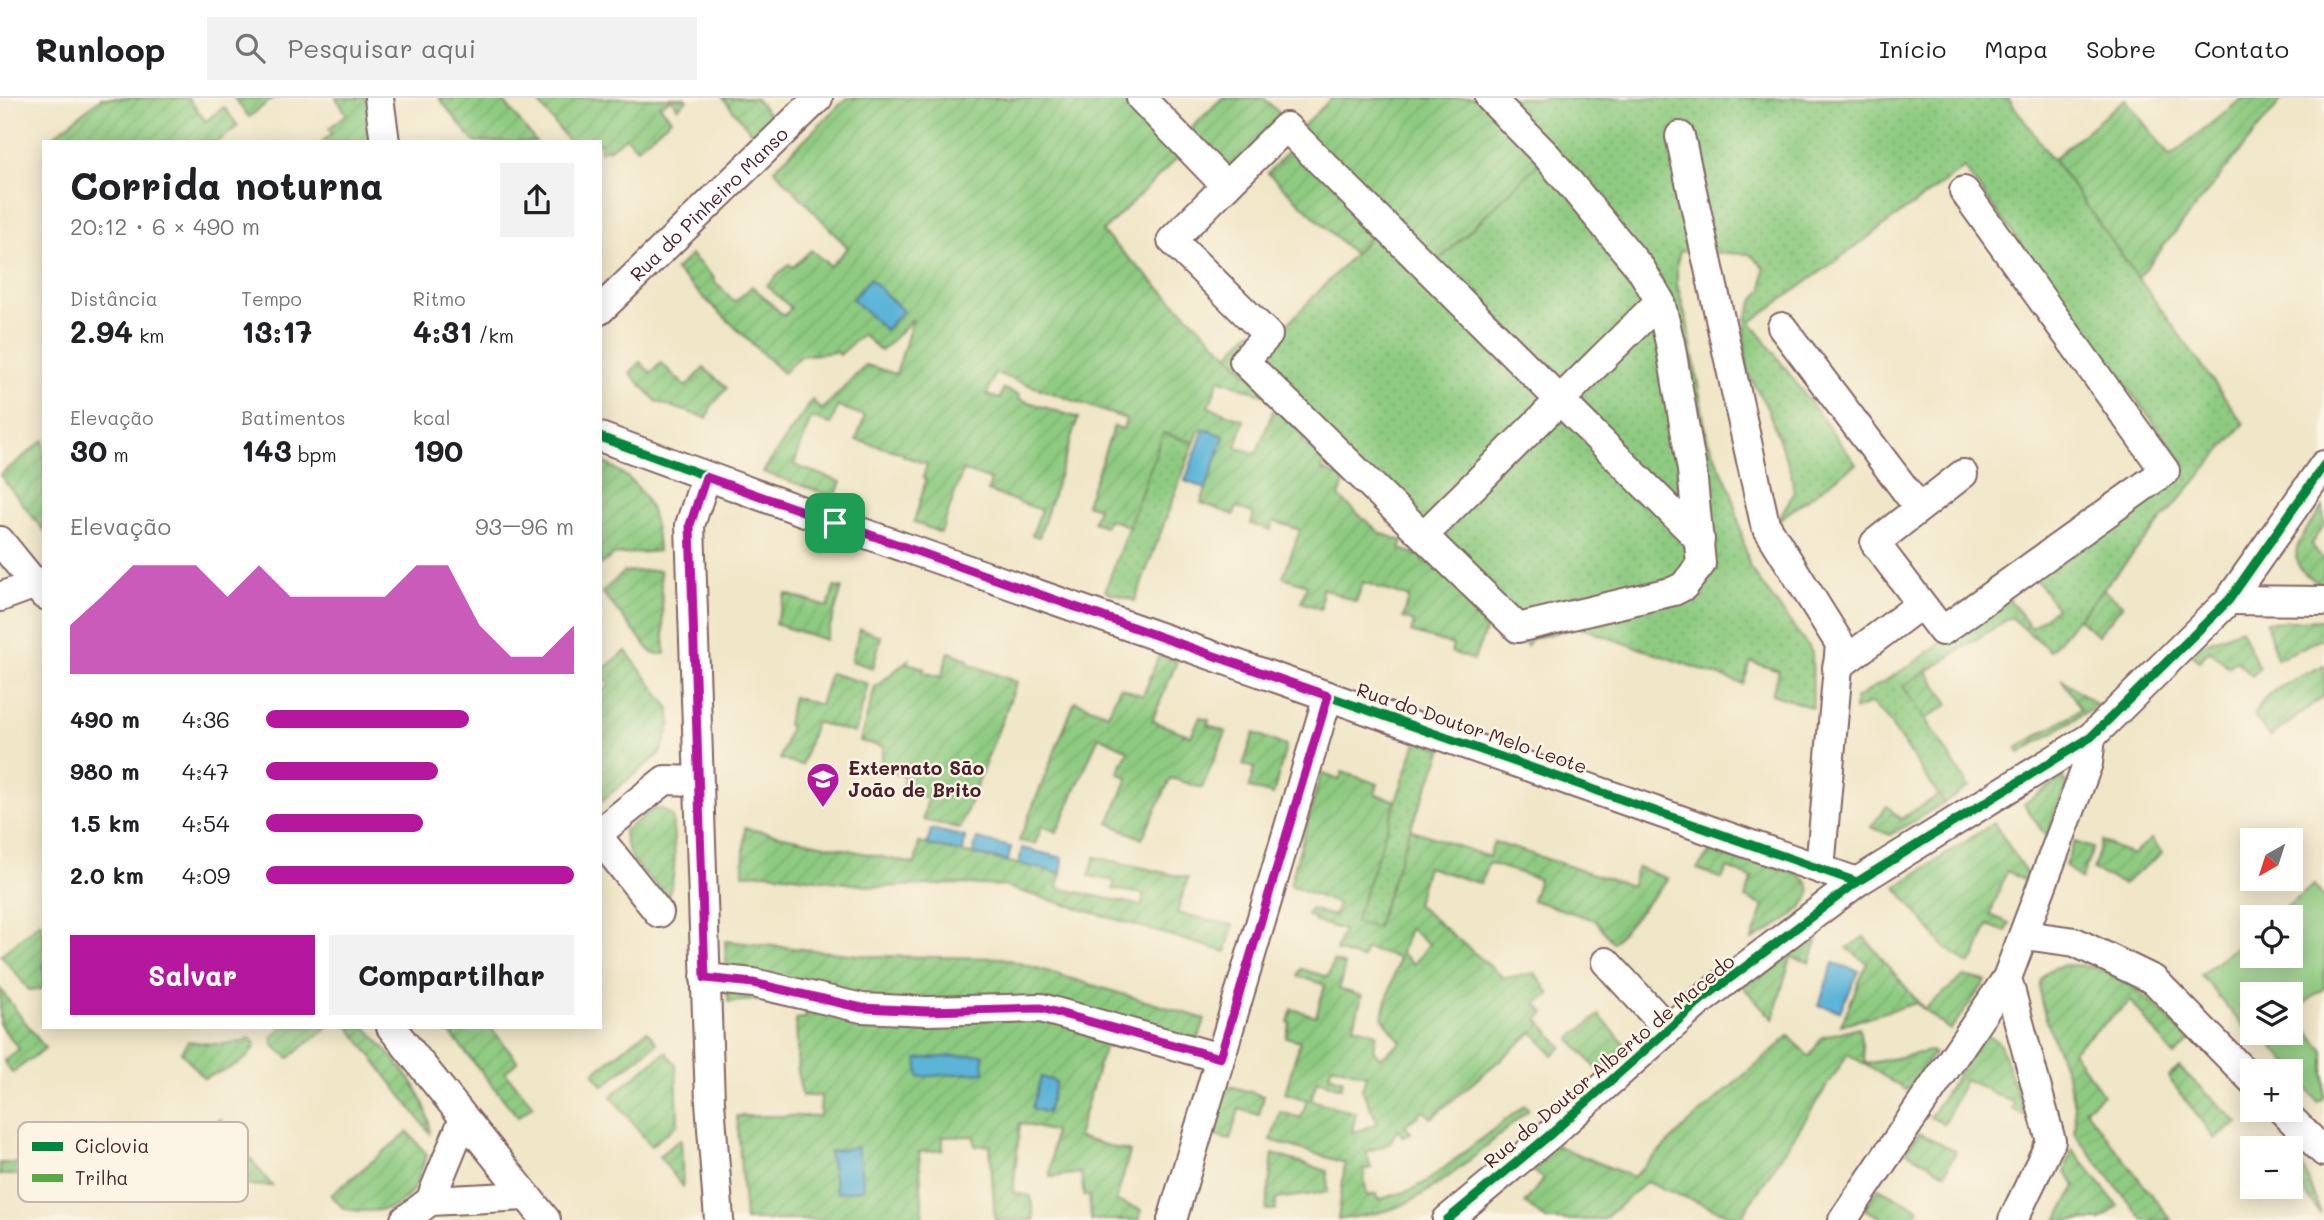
<!DOCTYPE html>
<html lang="pt">
<meta charset="utf-8">
<style>
body{margin:0;font-family:Mali,sans-serif;background:#f2f2f2;color:#202124;height:100vh;display:flex;flex-direction:column;font-size:26px;white-space:nowrap}
*{box-sizing:border-box;margin:0}
p{font-size:23px;color:#757577}
.icon{flex:none;width:38px;height:38px;fill:none;stroke:currentColor;stroke-width:2;stroke-linecap:round;stroke-linejoin:round}
.map{position:relative;flex:1;overflow:hidden}
.drawer{position:absolute;left:42px;top:42px;width:560px;height:889px;display:flex;flex-direction:column;background:#fff;border-radius:0px;box-shadow:0 4px 18px #0003}
.drawer>*{flex:none}
.needle{width:46px;rotate:219deg}
.fabs{position:absolute;left:2240px;top:730px;display:grid;gap:14px}
.fabs a{display:grid;place-items:center;width:63px;height:63px;border-radius:0px;background:#fff;box-shadow:0 4px 18px #0003;font-size:35px}
.pin{position:absolute;display:grid;place-items:center;width:60px;height:60px;color:#fff;margin:-30px;border-radius:14px;box-shadow:0 4px 10px #0006}
.round{display:grid;place-items:center;flex:none;width:74px;height:74px;border-radius:0px;background:#f2f2f2}
.overview{display:flex;align-items:center;justify-content:space-between;height:119px;padding:0 28px}
h1{font-size:38px;font-weight:700;line-height:52px}
.metrics{display:grid;grid-template-columns:repeat(3,1fr);gap:10px;height:119px;padding:7px 28px}
.metrics div{display:grid;align-content:center}
.metrics b{font-size:30px;font-weight:700}
.metrics small{font-size:19px;font-weight:400}
.metrics p{font-size:19px}
.chart{height:196px;padding:14px 28px}
.chart p{display:flex;justify-content:space-between}
.chart svg{width:100%;height:126px;margin-top:7px;fill:#b5179e;opacity:.7}
.cta{display:flex;gap:14px;margin-top:auto;padding:14px 28px}
.cta a{flex:1;height:80px;border-radius:0px;background:#b5179e;color:#fff;font-size:28px;font-weight:700;line-height:80px;text-align:center}
.cta a+a{background:#f2f2f2;color:#202124}
ul{padding:0 28px;list-style:none;font-size:23px}
li{display:grid;grid-template-columns:112px 84px 1fr;align-items:center;height:52px}
li i{height:18px;border-radius:9px;background:#b5179e}
header{display:flex;align-items:center;gap:42px;box-sizing:border-box;height:98px;padding:0 35px;background:#fff;border-bottom:2px solid #e0e0e0}
header strong{font-size:33px}
nav{display:flex;gap:38px;margin-inline-start:auto;font-size:24px}
.search{width:490px;height:63px;background:#f2f2f2;display:flex;align-items:center;gap:18px;box-sizing:border-box;padding:0 24px;border-radius:0px;color:#757577;font-size:26px}
.map>svg:first-child{display:block}
.grass{fill:url(#grass-dots);stroke:#6c7556;stroke-width:2}
.garden{fill:url(#garden-furrows);stroke:#6c7556;stroke-width:2;fill-rule:evenodd}
.pitch{fill:#8ecb81;stroke:#6c7556;stroke-width:2}
.water{fill:#5bb4d8;stroke:#526a82;stroke-width:2}
.lines{fill:none;stroke-linecap:round;stroke-linejoin:round}
.minor-casing{stroke:#846562;stroke-width:32}
.minor{stroke:#fff;stroke-width:28}
.quiet{stroke:#57aa44;stroke-width:7;stroke-dasharray:14 7;stroke-linecap:butt}
.cycleway-casing{stroke:#fcf5e5;stroke-width:13}
.cycleway{stroke:#00873e;stroke-width:9}
.route-casing{stroke:#fff;stroke-width:14}
.route{stroke:#b5179e;stroke-width:9}
.labels{text-anchor:middle;stroke-width:5;stroke-linejoin:round;paint-order:stroke}
.street-label{font-size:19px;fill:#4a1f2b;stroke:#fcf5e5}
.poi-label{font-size:19px;font-weight:bold;fill:#4a1f2b;stroke:#fcf5e5;text-anchor:start}
.key{fill:#fcf5e5;stroke:#c7b5ad;stroke-width:2}
.key-label{font-size:19px;fill:#4a1f2b}
</style>
<header>
<strong>Runloop</strong>
<div class="search"><svg class="icon" aria-label="search" viewBox="0 0 24 24"><circle cx="10" cy="10" r="6"/><path d="M15 15l6 6"/></svg>Pesquisar aqui</div>
<nav><a>Início</a><a>Mapa</a><a>Sobre</a><a>Contato</a></nav>
</header>
<div class="map">
<svg width="2324" height="1122" viewBox="0 0 2324 1122">
<defs>
<pattern id="grass-dots" width="8" height="8" patternUnits="userSpaceOnUse" patternTransform="scale(1.75)"><rect width="8" height="8" fill="#8ecb81"/><path d="M2 2h.1M6 6h.1" fill="none" stroke="#7cae70" stroke-width="1.8" stroke-linecap="round"/></pattern>
<pattern id="garden-furrows" width="10" height="10" patternUnits="userSpaceOnUse" patternTransform="scale(1.75)"><rect width="10" height="10" fill="#8ecb81"/><path d="M-1 1l2-2M0 10L10 0M9 11l2-2" fill="none" stroke="#7cae70"/></pattern>
</defs>
<rect width="100%" height="100%" fill="#fcf5e5"/>
<filter id="ink" filterUnits="userSpaceOnUse"><feTurbulence type="fractalNoise" baseFrequency=".0143" numOctaves="2"/><feDisplacementMap in="SourceGraphic" scale="14" xChannelSelector="R" yChannelSelector="G"/><feConvolveMatrix kernelMatrix="1 2 1 2 8 2 1 2 1" color-interpolation-filters="sRGB"/></filter>
<filter id="wash" filterUnits="userSpaceOnUse"><feTurbulence type="fractalNoise" baseFrequency=".00686" numOctaves="4" result="noise"/><feDisplacementMap in="SourceGraphic" scale="28" xChannelSelector="R" yChannelSelector="G"/><feGaussianBlur stdDeviation="1.57" result="paint"/><feColorMatrix in="noise" values="0 0 0 0 0 0 0 0 0 0 0 0 0 0 0 0 0 1.4 0 .05"/><feComposite in="paint" operator="in"/></filter>
<g filter="url(#wash)">
<rect width="100%" height="100%" fill="#f0e6c8"/>
<g class="grass">
<path d="M1479,0H2008L2244,326L2050,553L2011,519L1904,588L1969,689L1944,705L1887,621L1871,605L1855,612V601L1912,566L2006,497L2031,530L2057,510L2032,476L2184,365L1964,70L1751,224L1856,366L1777,423L1794,395L1791,375L1767,309L1748,276L1744,241L1747,218L1753,204L1763,191L1764,169L1749,156L1680,153L1677,165V186L1688,228L1707,340L1731,393L1750,470L1812,554L1813,610L1772,596L1779,573L1751,564L1743,586L1578,529L1532,541L1527,548L1229,257L1250,234L1281,233L1378,131L1432,168L1499,105Z"/>
<path d="M1163,334L1194,345L1135,503L1105,493Z"/>
<path d="M1417,642L1443,651L1410,731L1376,831L1354,824Z"/>
</g>
<g class="garden">
<path d="M101,0H188L206,23L224,9L238,28L217,44H52L50,41Z"/>
<path d="M234,0H273L249,19Z"/>
<path d="M336,0H371L378,44H322L332,35L329,30L347,16Z"/>
<path d="M439,0H501L536,44H474Z"/>
<path d="M535,0H685L687,2L678,10L671,1L660,8L671,21L637,50L626,39L608,52L606,49L600,54V44H569Z"/>
<path d="M723,0H755L773,21L755,39Z"/>
<path d="M847,0H1128L1183,54L1102,134L1274,301L1219,281L1209,309L1244,322L1236,349L1256,356L1277,303L1307,332L1303,344L1325,362L1322,372L1345,381L1339,399L1380,435L1403,443L1400,451L1424,459L1423,463L1433,467L1437,462L1492,515L1474,562L1451,554L1453,547L1411,534L1414,524L1403,520L1409,500L1363,484L1356,504L1322,490L1321,511L1301,504L1307,487L1283,479L1300,432L1274,423L1271,432L1251,426L1254,416L1237,409L1234,417L1201,405L1224,339L1200,331L1194,345L1163,335L1129,428L1108,421L1105,428L1093,424L1098,410L1086,406L1114,328L1123,331L1126,321L995,275L987,297L1000,301L1003,291L1020,297L1019,301L1078,320L1039,439L1032,437L1041,412L988,393L991,382L963,372L941,435L914,424L926,382L923,380L927,366L903,358V355L856,342L865,318L838,308L831,326L811,320L794,367L841,384L835,399L763,374L812,302L822,312L866,267L896,276L913,221L881,253L862,236L840,257L836,254L800,258L783,275L675,172L691,157L715,181L714,183L735,204L752,188L784,218L791,210L767,188L789,166L793,169L811,152L830,168L848,150L774,71Z"/>
<path d="M1222,0H1264L1282,18L1227,75L1187,34Z"/>
<path d="M1332,0H1479L1541,63L1432,169L1299,32Z"/>
<path d="M2243,0H2283L2138,180L2053,61L2125,1L2170,58Z"/>
<path d="M1294,47L1368,118L1361,126L1372,137L1354,156L1268,75Z"/>
<path d="M640,264L651,275L661,265L686,289L704,270L727,290L711,309L707,320L657,304L630,275Z"/>
<path d="M44,342V433L0,377Z"/>
<path d="M600,363C642,382 656,408 658,453L614,457L600,467Z"/>
<path d="M2323,409L2324,427L2311,446L2324,463V487C2275,466 2301,439 2323,409Z"/>
<path d="M660,472L665,556H653L602,494L624,474Z"/>
<path d="M834,489L842,490L826,542L775,526L786,496L828,509Z"/>
<path d="M2103,491L2123,507L2098,537L2078,521Z"/>
<path d="M2324,522V540L2277,561L2266,524Z"/>
<path d="M860,531L881,538L873,570L851,563Z"/>
<path d="M2241,531L2259,570L2252,578L2236,562L2229,569L2209,552L2200,563L2191,556L2203,546Z"/>
<path d="M626,553L669,610L671,626L660,656L600,704V595L609,588L600,574Z"/>
<path d="M949,554L968,561L967,565L1017,584L960,730L923,722L928,700L901,693L904,678L879,671L884,649L860,643L875,589L908,562L907,565L924,570L923,574L941,579Z"/>
<path d="M1159,557L1177,563L1152,623L1191,638L1200,619L1209,622L1208,627L1226,634L1202,690L1171,680L1142,741L1109,725L1128,680L1118,675L1128,652L1099,638L1057,734L1042,728L1035,746L1019,743L1075,603L1108,616L1120,589L1143,598Z"/>
<path d="M2324,567V598L2270,639L2254,618C2263,591 2300,580 2324,567Z"/>
<path d="M1927,573L1949,606L1925,621L1903,588Z"/>
<path d="M830,575L868,586L855,635L815,624L802,667L780,661L790,629L787,627L793,599L820,607Z"/>
<path d="M2061,580L2097,607L2020,655L2017,650L2081,611Z"/>
<path d="M1254,635L1286,648L1273,697L1249,690L1254,670L1243,667Z"/>
<path d="M1342,674L1378,686L1375,696L1396,703L1355,824L1376,830L1410,731L1489,759L1494,744L1631,788L1638,769L1668,781L1613,845L1595,822L1532,802L1539,781L1488,765L1481,786L1427,769L1416,806L1504,880L1535,875L1550,896L1536,906L1545,915L1538,921L1562,949L1553,957L1533,934L1431,1020L1425,1013L1405,1027L1411,1035L1403,1039L1398,1031L1389,1046L1366,1054L1371,1070L1363,1072L1367,1098L1376,1096L1378,1102L1411,1092L1426,1084L1525,1007L1529,1012C1492,1042 1445,1088 1402,1107C1382,1116 1359,1118 1338,1122L1345,1065L1271,1042L1280,1014L1301,1020L1307,1002L1285,995L1300,943L1286,939L1290,925L1288,924L1292,911L1316,918L1325,887L1298,878L1301,871L1328,879L1333,863L1345,867L1339,891L1362,898L1354,928L1377,935L1373,951L1380,960L1401,944L1382,919L1399,860L1366,851L1362,861L1336,853L1343,832L1314,823V819L1307,818L1309,811L1334,818L1338,806L1290,787L1321,675L1339,682ZM1409,830L1429,846L1414,866L1401,855ZM1332,967L1366,977L1362,992L1378,1025L1352,1035L1356,1015L1311,1002L1317,982L1341,990L1343,982L1329,977Z"/>
<path d="M2063,679L2068,686L2046,739L2024,706Z"/>
<path d="M1939,697L1944,705L1890,737L1871,729L1887,708L1900,721Z"/>
<path d="M652,711H662L672,718C674,744 678,773 668,798C648,778 625,764 624,733Z"/>
<path d="M1994,725L2029,779L2026,784L2007,773L1990,817L2010,825L2006,834L1988,827L1975,859L1969,866L1945,850L1896,789Z"/>
<path d="M745,730L915,766L919,745L1061,775L1058,790L1142,808L1143,796L1113,791L1114,783L1089,778L1095,759L1188,780L1177,815L1233,827L1226,854L1003,788L960,786L876,789L770,775L743,776Z"/>
<path d="M2151,741L2162,755L2123,786L2093,772L2102,743L2132,757Z"/>
<path d="M2074,744L2093,750L2081,782L2065,767Z"/>
<path d="M1714,748L1799,777C1835,801 1771,831 1752,842L1764,808L1745,800L1752,780L1727,770L1722,781L1697,771Z"/>
<path d="M40,824L44,831V891L29,892L1,857Z"/>
<path d="M1864,839L1924,911L1964,878L1986,883L1950,932L1916,905L1841,927L1867,865L1847,850Z"/>
<path d="M1818,840L1810,864L1791,859L1773,921L1742,888L1785,858Z"/>
<path d="M725,843L869,858L1003,860L1205,921L1197,946L1108,937L1077,1039L1130,1054L1116,1103L1142,1112L1139,1122H1091L1089,1098H1084L1081,1075L1050,1079L1054,1034L1020,1025L1013,1095L1031,1098L1034,1122H995L990,1047L975,1048L974,1038L943,1039V1052L919,1054L923,1122H745L737,1018H820L821,998H802L798,978L796,921L806,920L805,899L728,904Z"/>
<path d="M2064,867C2073,867 2083,867 2091,869C2133,878 2161,915 2190,943L2174,958L2131,903L2072,953L2103,996L2085,1011L2171,1122H2143L2074,1035C2079,998 2061,963 2049,929C2045,916 2038,899 2040,886C2042,874 2054,869 2064,867Z"/>
<path d="M0,891L45,950L12,975L4,963L19,951L0,927Z"/>
<path d="M1599,917L1627,949L1599,973L1570,941Z"/>
<path d="M282,929H327L289,960L274,948L272,939Z"/>
<path d="M349,929H366C393,961 429,992 430,1035Z"/>
<path d="M445,929H490L518,963L505,974L533,1007L518,1019Z"/>
<path d="M1859,929L1865,966L1930,953L1934,955L1906,992L1848,956L1740,1121L1646,1084L1603,1122H1546L1525,1105L1543,1081L1526,1067L1550,1045L1633,1079L1688,1026L1789,938L1809,959L1822,939Z"/>
<path d="M647,933L657,945L603,988L593,975Z"/>
<path d="M1985,938L1995,941L2000,947L2026,1018L2012,1011L2014,1005L1965,981L1944,1026L1930,1019L1980,942Z"/>
<path d="M250,940L255,945C252,965 220,974 204,980L181,954L188,943C208,946 231,949 250,940Z"/>
<path d="M666,954L676,967L678,1026L651,1048L611,998Z"/>
<path d="M2179,969L2238,1025L2215,1041L2168,979Z"/>
<path d="M1226,987L1264,998L1259,1017L1239,1011L1230,1042L1211,1037Z"/>
<path d="M220,1021L272,1088L151,1085L147,1080Z"/>
<path d="M408,1034L426,1056C414,1107 395,1118 344,1111L331,1097Z"/>
<path d="M1919,1035L1956,1053L1945,1075L1905,1053Z"/>
<path d="M681,1041L683,1089L659,1058Z"/>
<path d="M2072,1051L2118,1108L2101,1122H2057L2076,1087L2065,1074Z"/>
<path d="M1273,1056L1327,1073L1328,1094L1276,1101V1112H1266Z"/>
<path d="M2299,1058L2321,1116L2298,1086L2282,1098L2275,1090L2291,1088V1062Z"/>
<path d="M0,1065L44,1066L52,1077H0Z"/>
<path d="M1878,1090L1919,1111L1913,1122H1886L1864,1111Z"/>
</g>
<g class="pitch">
<path d="M2314,787L2324,800V890L2291,916V896H2252V934L2268,935L2256,944L2201,877L2252,836V858H2291V819H2274Z"/>
<path d="M2299,921L2324,953V1000L2318,1004L2270,944L2282,935L2291,934V928Z"/>
</g>
<g class="water">
<path d="M870,181L903,213L885,232L852,201Z"/>
<path d="M1204,331L1224,338L1206,391L1185,383Z"/>
<path d="M931,731L965,739L963,754L927,747Z"/>
<path d="M977,741L1011,749L1008,763L973,756Z"/>
<path d="M1022,750L1063,760L1061,775L1019,766Z"/>
<path d="M1833,865L1859,873L1840,913L1819,907Z"/>
<path d="M983,956L984,974L919,979L917,961Z"/>
<path d="M1041,979L1056,984L1047,1015L1032,1010Z"/>
<path d="M857,1049L864,1091L837,1095L829,1054Z"/>
</g>
</g>
<g filter="url(#ink)">
<g class="lines">
<defs>
<g id="minor">
<path d="M379,0L385,44"/>
<path d="M1141,0L1226,88L1286,29L1700,442"/>
<path d="M1680,38L1765,426L1840,546L1820,771"/>
<path d="M1226,88L1172,142L1268,237L1244,263L1518,530L1674,493L1684,488L1701,466L1692,372L1670,245L1660,203L1641,171L1547,58L1490,0"/>
<path id="s1" d="M600,212L818,0"/>
<path d="M1782,229L1919,410"/>
<path d="M600,339L835,425L1857,784"/>
<path d="M1963,376L1875,445L1942,533L2165,373L1964,93"/>
<path d="M706,379L690,427L710,1004L719,1122"/>
<path d="M1424,437L1660,203"/>
<path d="M0,443L44,497"/>
<path d="M0,499L44,483"/>
<path d="M2229,502L2324,503"/>
<path d="M1837,569L1921,506"/>
<path d="M600,734L665,682L698,683"/>
<path d="M600,741L659,815"/>
<path d="M2025,837L2075,844L2154,882L2252,982"/>
<path d="M1606,864L1668,931"/>
<path d="M705,880L753,885L862,910L927,913L1041,910L1220,960"/>
<path d="M391,929L546,1122"/>
<path d="M2282,1012L2324,1054"/>
<path d="M430,1103L526,1098"/>
<path d="M405,1122L430,1103L464,1020"/>
<path d="M1172,1122L1328,598"/>
<path d="M1447,1122L1552,1035L1700,903L1857,784L2091,639L2229,502L2324,367"/>
<path d="M1843,1122L2007,880"/>
<path d="M2013,1122L2051,1043L2007,880L2088,665L2091,639"/>
</g>
</defs>
<use href="#minor" class="minor-casing"/>
<use href="#minor" class="minor"/>
<path class="quiet" d="M705,880L753,885L862,910L927,913L1041,910L1220,960"/>
<defs>
<g id="cycleway">
<path d="M600,339L835,425L1857,784"/>
<path d="M1447,1122L1552,1035L1700,903L1857,784L2091,639L2229,502L2324,367"/>
</g>
</defs>
<use href="#cycleway" class="cycleway-casing"/>
<use href="#cycleway" class="cycleway"/>
</g>
</g>
<g class="lines" filter="url(#ink)">
<defs>
<path id="route" d="M706,379L1328,598L1220,960L1041,910L926,913L862,910L753,885L705,880L690,427Z"/>
</defs>
<use href="#route" class="route-casing"/>
<use href="#route" class="route"/>
</g>
<defs>
<symbol id="school-pin" viewBox="-11 -11 22 30"><path d="M0 17L-7.5 6A9.5 9.5 0 1 1 7.5 6Z" fill="#b5179e" stroke="#fcf5e5"/><path d="M0-5L7-2L0 1L-7-2ZM-4 1L0 2.5L4 1V4Q0 6-4 4Z" fill="#fff"/></symbol>
</defs>
<g fill-rule="evenodd">
<use href="#school-pin" x="804" y="662" width="38" height="52"/>
</g>
<g class="labels">
<g class="street-label">
<text dy="7" stroke="none"><textPath href="#s1" startOffset="152">Rua do Pinheiro Manso</textPath></text>
<text transform="translate(1472 630) rotate(19)" y="7">Rua do Doutor Melo Leote</text>
<text transform="translate(1609 963) rotate(-40)" y="7">Rua do Doutor Alberto de Macedo</text>
</g>
<g class="poi-label">
<text x="848" y="677">Externato São<tspan x="848" dy="22">João de Brito</tspan></text>
</g>
</g>
<rect x="18" y="1024" width="230" height="80" rx="10" class="key"/>
<rect x="32" y="1044" width="31" height="9" fill="#00873e"/>
<rect x="32" y="1076" width="31" height="8" fill="#57aa44"/>
<g class="key-label">
<text x="75" y="1055">Ciclovia</text>
<text x="75" y="1087">Trilha</text>
</g>
</svg>
<div class="fabs">
<a><svg class="needle" viewBox="-14 -14 28 28"><path d="M0-13l5 13h-10z" fill="#e53935"/><path d="M0 13l5-13h-10z" fill="#757577"/></svg></a>
<a><svg class="icon" aria-label="locate" viewBox="0 0 24 24"><circle cx="12" cy="12" r="6"/><path d="M12 2v4M12 18v4M2 12h4M18 12h4"/></svg></a>
<a><svg class="icon" aria-label="layers" viewBox="0 0 24 24"><path d="M12 4l9 5-9 5-9-5zM3 14l9 5 9-5"/></svg></a>
<a>+</a>
<a>−</a>
</div>
<div class="pin" style="left:835px;top:425px;background:#1e9e55"><svg class="icon" aria-label="arrive" viewBox="0 0 24 24"><path d="M6 21V4h12l-3 4 3 4H6"/></svg></div>
<section class="drawer">
<div class="overview"><div><h1>Corrida noturna</h1><p>20:12 · 6 × 490 m</p></div><a class="round"><svg class="icon" aria-label="share" viewBox="0 0 24 24"><path d="M12 15V3M7 8l5-5 5 5M5 13v7h14v-7"/></svg></a></div>
<div class="metrics">
<div><p>Distância</p><b>2.94<small> km</small></b></div>
<div><p>Tempo</p><b>13:17</b></div>
<div><p>Ritmo</p><b>4:31<small> /km</small></b></div>
</div>
<div class="metrics">
<div><p>Elevação</p><b>30<small> m</small></b></div>
<div><p>Batimentos</p><b>143<small> bpm</small></b></div>
<div><p>kcal</p><b>190</b></div>
</div>
<div class="chart"><p><span>Elevação</span>93–96 m</p>
<svg viewBox="0 0 160 44" preserveAspectRatio="none"><path d="M0 44V27L10 17L20 6L30 6L40 6L50 17L60 6L70 17L80 17L90 17L100 17L110 6L120 6L130 27L140 38L150 38L160 27V44z"/></svg>
</div>
<ul>
<li><b>490 m</b>4:36<i style="width:66%"></i></li>
<li><b>980 m</b>4:47<i style="width:56%"></i></li>
<li><b>1.5 km</b>4:54<i style="width:51%"></i></li>
<li><b>2.0 km</b>4:09<i style="width:100%"></i></li>
</ul>
<div class="cta"><a>Salvar</a><a>Compartilhar</a></div>
</section>
</div>
